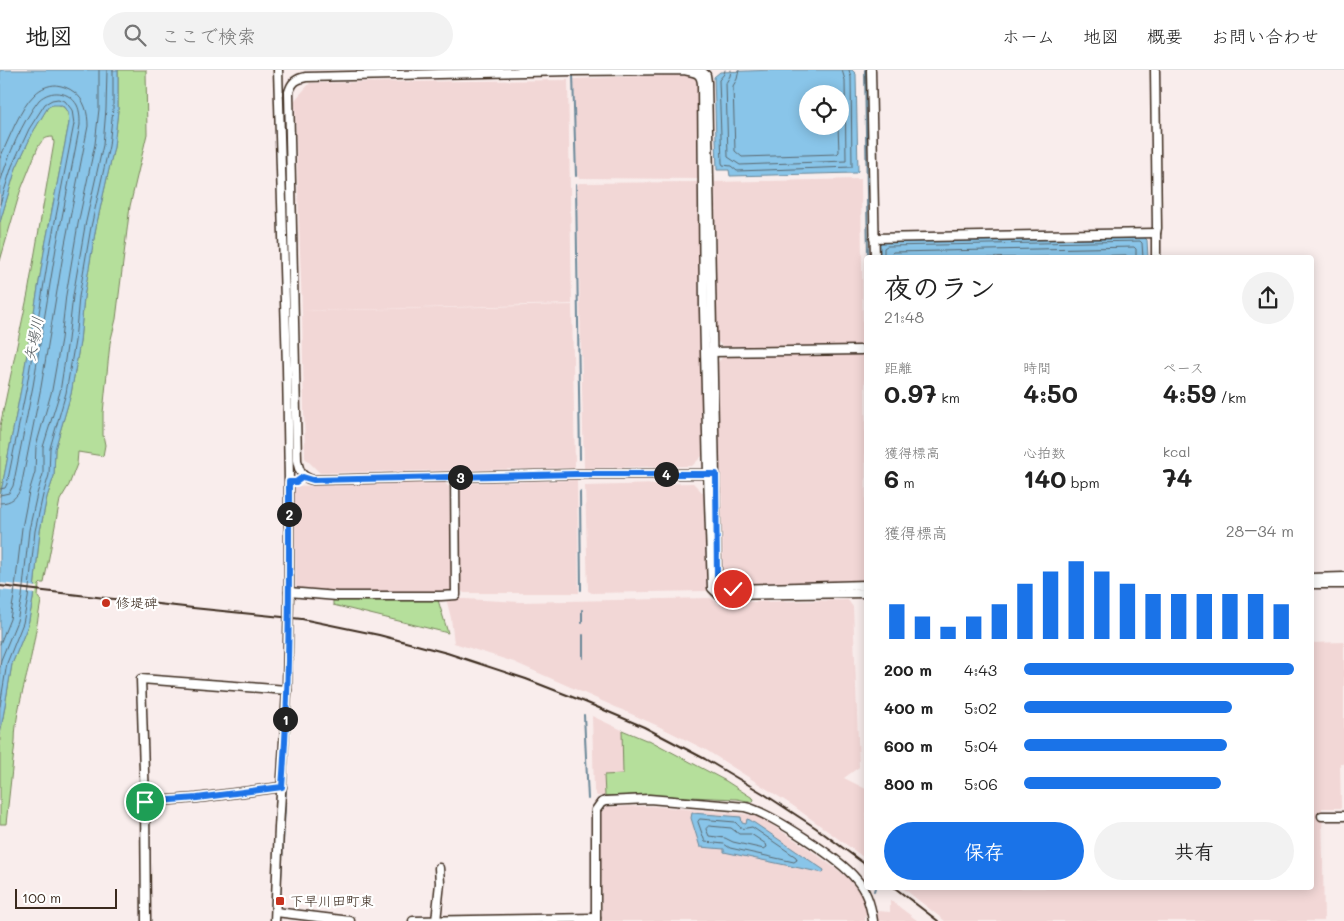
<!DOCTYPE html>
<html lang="ja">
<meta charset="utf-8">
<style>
body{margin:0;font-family:Mali,"Klee One",sans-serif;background:#f2f2f2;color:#222;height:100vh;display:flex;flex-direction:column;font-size:19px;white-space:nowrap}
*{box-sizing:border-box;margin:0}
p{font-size:16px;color:#767676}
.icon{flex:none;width:28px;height:28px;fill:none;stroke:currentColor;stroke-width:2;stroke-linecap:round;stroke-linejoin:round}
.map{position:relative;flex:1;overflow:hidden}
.side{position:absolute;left:864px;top:185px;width:450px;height:635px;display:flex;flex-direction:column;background:#fff;border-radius:5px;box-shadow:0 2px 12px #0003}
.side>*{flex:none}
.buttons{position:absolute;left:799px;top:15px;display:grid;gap:10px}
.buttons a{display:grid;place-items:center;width:50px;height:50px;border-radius:50%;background:#fff;box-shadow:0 2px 12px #0003;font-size:25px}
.scale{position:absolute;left:15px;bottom:12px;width:102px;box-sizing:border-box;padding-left:5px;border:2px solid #3b2a1e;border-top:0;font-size:14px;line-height:18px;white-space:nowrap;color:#3b2a1e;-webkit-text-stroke:4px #fff;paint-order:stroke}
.pin{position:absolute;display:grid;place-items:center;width:42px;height:42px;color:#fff;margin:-21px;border:2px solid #fff;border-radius:50%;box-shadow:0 1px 5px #0007}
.km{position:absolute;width:25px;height:25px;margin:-12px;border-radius:50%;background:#222;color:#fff;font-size:14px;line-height:25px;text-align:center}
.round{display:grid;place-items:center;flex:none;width:52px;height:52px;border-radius:26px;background:#f2f2f2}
.overview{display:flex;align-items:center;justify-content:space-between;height:85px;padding:0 20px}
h1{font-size:28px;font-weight:700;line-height:38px}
.metrics{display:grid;grid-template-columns:repeat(3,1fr);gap:8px;height:85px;padding:5px 20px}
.metrics div{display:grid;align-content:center}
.metrics b{font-size:25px;font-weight:700}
.metrics small{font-size:14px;font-weight:400}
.metrics p{font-size:14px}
.chart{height:140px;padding:10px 20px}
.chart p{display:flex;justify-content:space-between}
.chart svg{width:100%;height:90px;margin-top:5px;stroke:#1a73e8;stroke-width:6}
.button{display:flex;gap:10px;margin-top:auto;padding:10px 20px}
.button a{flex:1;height:58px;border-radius:30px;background:#1a73e8;color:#fff;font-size:20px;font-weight:700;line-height:58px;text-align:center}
.button a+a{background:#f2f2f2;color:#222}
ul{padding:0 20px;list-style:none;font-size:16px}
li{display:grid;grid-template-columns:80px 60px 1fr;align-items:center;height:38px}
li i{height:12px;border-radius:6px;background:#1a73e8}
header{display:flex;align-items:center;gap:30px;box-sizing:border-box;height:70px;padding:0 25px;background:#fff;border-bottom:1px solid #e0e0e0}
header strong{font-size:24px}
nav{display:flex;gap:28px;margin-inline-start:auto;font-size:18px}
.search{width:350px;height:45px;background:#f2f2f2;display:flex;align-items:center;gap:12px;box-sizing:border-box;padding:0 18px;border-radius:28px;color:#767676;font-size:19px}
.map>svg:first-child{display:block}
.built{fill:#f2d7d6}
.green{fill:#b5df9b;stroke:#78845c}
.water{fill:#89c5e9;stroke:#6a8798;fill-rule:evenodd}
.pier{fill:#f9edec}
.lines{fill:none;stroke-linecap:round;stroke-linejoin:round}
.shore{stroke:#5a686f;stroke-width:1}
.stream{stroke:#6a8798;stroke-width:2}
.minor-casing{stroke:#3b2a1e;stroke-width:11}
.minor{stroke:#fff;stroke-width:8}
.rail{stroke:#3b2a1e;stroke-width:2}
.route-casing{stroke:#fff;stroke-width:10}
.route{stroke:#1a73e8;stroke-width:6}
.poi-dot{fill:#c8321e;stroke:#fff;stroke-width:2}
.labels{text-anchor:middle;stroke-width:4.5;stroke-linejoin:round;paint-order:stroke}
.poi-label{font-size:14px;fill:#3b2a1e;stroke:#fff;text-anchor:start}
.water-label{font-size:15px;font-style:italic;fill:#52585b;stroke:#fff}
</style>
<header>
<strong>地図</strong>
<div class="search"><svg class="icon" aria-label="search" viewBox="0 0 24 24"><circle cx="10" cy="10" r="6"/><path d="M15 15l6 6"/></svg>ここで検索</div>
<nav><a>ホーム</a><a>地図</a><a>概要</a><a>お問い合わせ</a></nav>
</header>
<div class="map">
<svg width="1344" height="851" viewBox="0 0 1344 851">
<rect width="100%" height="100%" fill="#f9edec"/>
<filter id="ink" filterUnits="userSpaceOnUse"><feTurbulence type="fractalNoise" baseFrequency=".02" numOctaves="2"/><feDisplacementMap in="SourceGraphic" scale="10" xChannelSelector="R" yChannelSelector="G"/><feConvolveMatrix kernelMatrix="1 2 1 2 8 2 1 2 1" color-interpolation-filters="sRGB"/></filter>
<g filter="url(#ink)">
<g class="built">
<path d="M690,5L697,11L699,109L579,108L577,106L574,9L615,7Z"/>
<path d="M568,10L572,234L302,241L295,30L310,13Z"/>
<path d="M861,109L863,276H722L717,271L715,112Z"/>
<path d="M699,112L702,386L692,396L584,398L577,115L579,113Z"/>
<path d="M572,235L575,396L573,398L320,403L305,388L302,241Z"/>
<path d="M865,284L866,510L732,515L723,507L718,292L724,286Z"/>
<path d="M577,410L579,523H464L460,519L459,418L464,413Z"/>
<path d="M444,412L449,417L452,520L446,521L332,523L296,521L294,416Z"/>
<path d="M693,413L703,423L707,521L592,523L588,521L585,416Z"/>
<path d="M446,528L520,532L710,528L719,534L741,532L848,530L853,537L859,697L844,708L866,719V789L792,735L706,680L656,655L514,592L454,573L451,548Z"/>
<path d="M1344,572V694H1340L1341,738H1322L1324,851H945L903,818H1311V573Z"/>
<path d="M592,646L622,660L623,705H604L605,726H597L594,721Z"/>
<path d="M652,736L744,744L755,746L764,750L806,777L846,806L862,825L867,836L865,851H602L600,743L606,737Z"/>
<path d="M890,830L918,851H877L878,841L890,842Z"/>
</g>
<g class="green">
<path d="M118,0H146L147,64L130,136L116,249L110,273L103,343V365L105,375L103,386L78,382L77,394L69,415L60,430L44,513H41L39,515L38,527L41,531C37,553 34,574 29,596C23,621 15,646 15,672L6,754H0V665L12,594L28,555L33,529L40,461L47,427L54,406L55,379L71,324L80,272L84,227L96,157L114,77L118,40Z"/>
<path d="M57,34C67,37 69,44 69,53L45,176L22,314L0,427V356L28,223L54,73L53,67C45,67 42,70 38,77L20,122L0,191V152L16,98L33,62L48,37L52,35Z"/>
<path d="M333,528H435L438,530L448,563L333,535Z"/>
<path d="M622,660L646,670H649L726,711L754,729L753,732L737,729L644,725L605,726L604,705L623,704Z"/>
</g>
<g class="water">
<path d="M0,0H118V40L114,77L96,157L84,227L80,272L71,324L55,379L54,406L47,427L40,461L33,529L28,555L12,594L0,665V427L22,314L45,176L69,53L68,42L62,35H52L48,37L33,62L16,98L0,152Z"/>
<path d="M775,0H852L856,4L858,101L856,103L730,106L729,100H717L714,7L720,2ZM808,24H840V56H808Z"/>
<path d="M1143,166L1147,170L1148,187L879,188V175L883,171Z"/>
<path d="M692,743L741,747L742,753L746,754L747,749L750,750L824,800L823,803L724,782V779L700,777L691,748Z"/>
</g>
<path class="pier" d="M0,513L37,517L36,524L0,520Z"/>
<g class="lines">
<g class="shore">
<path d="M725,0L724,4L719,10L722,93L723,95L731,96L737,101L852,97L851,7L849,0"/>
<path d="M731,0L730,6L726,13L728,87L740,95L846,91L845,10L842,0"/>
<path d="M739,0L737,9L733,16L735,81L742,87L837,84L839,82L838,56"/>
<path d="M0,88C9,69 20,38 35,24C41,18 49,15 56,15C63,16 69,18 74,22C85,30 88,43 88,56L64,179L41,317L21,417C18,427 11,433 0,433"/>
<path d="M0,113C8,86 22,52 39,30C51,19 69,21 77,35C80,41 80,48 80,55L56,178L33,316L13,416L9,423L0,425"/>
<path d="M0,134L12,96L29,59L45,34L52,30L58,29L65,31L72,40L74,54L50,177L27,315L7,414L5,418L0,419"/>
<path d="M884,188V178L887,176L1140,171L1142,173L1143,188"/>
<path d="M890,188L891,184L893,182L1134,177L1136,179V188"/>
<path d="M998,188L1126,185L1129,188"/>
<path d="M0,574L10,549L14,526L22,458L29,422L35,402L36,376L52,320L61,269L66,225L78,154L95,74L99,39V0"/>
<path d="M0,597L1,590L17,551L22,527L29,460L37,424L43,404V377L60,322L68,270L73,226L85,156L103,75L106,39L107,0"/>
<path d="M0,636L7,593L23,553L28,528L35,461L43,425L49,405L50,378L66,323L75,271L79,227L91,157L109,76L113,39V0"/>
<path d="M700,749L735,752C743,760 740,759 752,757L796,787L797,790L794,792L730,778L724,774L705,772L698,752Z"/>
<path d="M709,756L731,758L739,764H751L766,774L767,777L764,779L733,772L725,768L709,766L706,759Z"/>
</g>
<g class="stream">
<path d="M865,0L868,188"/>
<path d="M573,4L576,106"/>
<path d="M576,114L580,389"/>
<path d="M580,422L581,520"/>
<path d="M293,518V501"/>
<path d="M582,540V553"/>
<path d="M583,565V588"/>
<path d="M584,645L588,729"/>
<path d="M874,821L875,818"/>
<path d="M280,828L288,680L289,643"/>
</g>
<defs>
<g id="minor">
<path d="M700,0L706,5L707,12L717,506C719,515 724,518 733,519L866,515"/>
<path d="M871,0L875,188"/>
<path d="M1155,0L1157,158L1156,163V188"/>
<path d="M874,168L1156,163"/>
<path d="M710,282L861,280"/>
<path d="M715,404H577L313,410C301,407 299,401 297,390L289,22C292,12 296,9 306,7L571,1L684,0C694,3 701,1 702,14L704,240L708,404L712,518L719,525H725L866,523"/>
<path d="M1311,508L1344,507"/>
<path d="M1311,514H1344"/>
<path d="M289,522L337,526H441L456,525L455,407"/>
<path d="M145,732L197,728L282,717"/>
<path d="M1322,746H1344"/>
<path d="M276,842L350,851"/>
<path d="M146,851L145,732L141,609L287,620"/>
<path d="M275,851L279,758L287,620L289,522V412L287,297L278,0"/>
<path d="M413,851L596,848"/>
<path d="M436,851L440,813L439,798"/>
<path d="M596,851V740L601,733L605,731L649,729L745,737C769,742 840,789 856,809C867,821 871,836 873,851"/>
</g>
</defs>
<use href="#minor" class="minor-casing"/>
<use href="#minor" class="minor"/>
<g class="rail">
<path d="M0,516L193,538L302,549L379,565L447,583L526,609L585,632L644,657L705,689L764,724L816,758L866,795"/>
<path d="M895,818L938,851"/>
</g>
</g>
</g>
<g class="lines" filter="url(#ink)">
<defs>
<path id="route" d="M145,732L197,728L282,717C290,616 289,513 289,412H296L303,407L313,410L577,404H716L717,506C719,515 724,518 733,519"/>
</defs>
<use href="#route" class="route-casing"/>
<use href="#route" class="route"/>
</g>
<g class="poi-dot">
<circle cx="106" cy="533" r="5"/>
<rect x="275" y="826" width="10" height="10" rx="2.5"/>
</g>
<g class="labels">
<g class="poi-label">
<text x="116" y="538">修堤碑</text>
<text x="290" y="836">下早川田町東</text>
</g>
<g class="water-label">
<text transform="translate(34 269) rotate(-79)" y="5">矢場川</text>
</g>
</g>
</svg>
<div class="buttons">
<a><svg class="icon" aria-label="locate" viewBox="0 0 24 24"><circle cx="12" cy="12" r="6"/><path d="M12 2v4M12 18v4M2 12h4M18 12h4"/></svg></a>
</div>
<div class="scale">100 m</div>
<div class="pin" style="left:145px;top:732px;background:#1e9e55"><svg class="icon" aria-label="arrive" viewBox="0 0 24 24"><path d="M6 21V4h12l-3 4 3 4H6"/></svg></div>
<div class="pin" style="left:733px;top:519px;background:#d93025"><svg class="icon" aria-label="check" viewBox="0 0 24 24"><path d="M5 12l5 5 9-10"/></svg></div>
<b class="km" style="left:285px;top:649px">1</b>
<b class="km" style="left:289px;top:444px">2</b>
<b class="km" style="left:460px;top:407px">3</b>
<b class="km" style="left:666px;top:404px">4</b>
<section class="side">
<div class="overview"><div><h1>夜のラン</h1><p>21:48</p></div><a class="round"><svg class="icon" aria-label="share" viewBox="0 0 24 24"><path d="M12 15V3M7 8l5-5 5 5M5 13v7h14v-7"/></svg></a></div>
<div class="metrics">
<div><p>距離</p><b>0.97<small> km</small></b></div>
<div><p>時間</p><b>4:50</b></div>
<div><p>ペース</p><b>4:59<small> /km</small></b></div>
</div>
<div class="metrics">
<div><p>獲得標高</p><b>6<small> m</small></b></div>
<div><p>心拍数</p><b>140<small> bpm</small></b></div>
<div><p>kcal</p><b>74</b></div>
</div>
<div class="chart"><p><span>獲得標高</span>28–34 m</p>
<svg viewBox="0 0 160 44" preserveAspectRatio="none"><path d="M5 44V27M15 44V33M25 44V38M35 44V33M45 44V27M55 44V17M65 44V11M75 44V6M85 44V11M95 44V17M105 44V22M115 44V22M125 44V22M135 44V22M145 44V22M155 44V27"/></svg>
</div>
<ul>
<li><b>200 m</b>4:43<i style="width:100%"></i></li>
<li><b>400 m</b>5:02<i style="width:77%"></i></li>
<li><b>600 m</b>5:04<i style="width:75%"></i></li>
<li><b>800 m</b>5:06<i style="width:73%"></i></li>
</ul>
<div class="button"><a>保存</a><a>共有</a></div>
</section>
</div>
